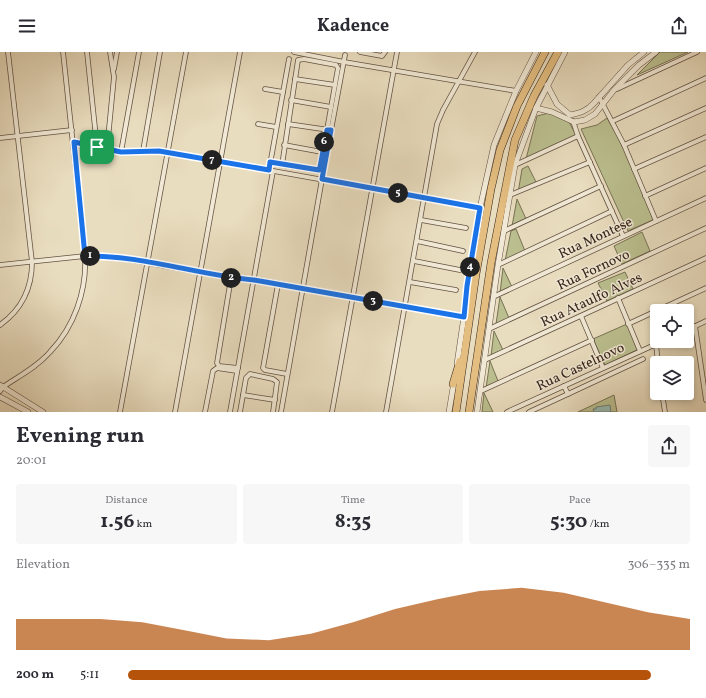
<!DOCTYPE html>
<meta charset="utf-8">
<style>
body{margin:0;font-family:Vollkorn,serif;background:#f7f7f7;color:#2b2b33;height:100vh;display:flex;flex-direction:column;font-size:15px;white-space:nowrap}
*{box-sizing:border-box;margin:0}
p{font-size:13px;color:#7c7c81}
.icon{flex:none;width:22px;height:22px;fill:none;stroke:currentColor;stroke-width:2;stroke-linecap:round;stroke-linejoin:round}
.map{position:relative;height:360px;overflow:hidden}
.sheet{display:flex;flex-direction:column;background:#fff;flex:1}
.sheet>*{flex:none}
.fabs{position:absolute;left:650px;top:252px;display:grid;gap:8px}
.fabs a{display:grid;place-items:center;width:44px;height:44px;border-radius:4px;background:#fff;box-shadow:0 2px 6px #0003;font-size:20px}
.pin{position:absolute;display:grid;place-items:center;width:34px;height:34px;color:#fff;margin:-17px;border-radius:8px;box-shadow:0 2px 6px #0006}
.km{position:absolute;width:20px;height:20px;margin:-10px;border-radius:50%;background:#222;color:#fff;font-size:11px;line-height:20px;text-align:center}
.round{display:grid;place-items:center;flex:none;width:42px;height:42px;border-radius:4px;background:#f7f7f7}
.overview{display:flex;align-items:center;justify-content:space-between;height:68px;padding:0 16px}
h1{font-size:22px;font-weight:700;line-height:30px}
.metrics{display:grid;grid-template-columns:repeat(3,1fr);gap:6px;height:68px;padding:4px 16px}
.metrics div{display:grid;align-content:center;border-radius:4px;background:#f7f7f7;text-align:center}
.metrics b{font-size:20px;font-weight:700}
.metrics small{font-size:11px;font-weight:400}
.metrics p{font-size:11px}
.chart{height:112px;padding:8px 16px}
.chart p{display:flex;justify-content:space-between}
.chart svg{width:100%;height:72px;margin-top:4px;fill:#b45309;opacity:.7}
ul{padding:0 16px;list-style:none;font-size:13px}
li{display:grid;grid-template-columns:64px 48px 1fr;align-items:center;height:30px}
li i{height:10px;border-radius:5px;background:#b45309}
header{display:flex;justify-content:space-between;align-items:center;height:52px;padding:0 16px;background:#fff;font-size:18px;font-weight:700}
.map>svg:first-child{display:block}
.green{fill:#bbbf8f;stroke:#787255}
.water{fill:#97bbb3;stroke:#707f76}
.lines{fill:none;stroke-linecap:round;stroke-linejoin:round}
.minor-casing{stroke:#635244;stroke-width:5.5}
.tertiary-casing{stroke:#635244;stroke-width:6}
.primary-casing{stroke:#36241b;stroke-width:8}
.minor{stroke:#f1e9d5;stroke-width:4}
.tertiary{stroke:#f1e9d5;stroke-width:5}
.primary{stroke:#e4be80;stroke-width:7}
.route-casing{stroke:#fff;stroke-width:8}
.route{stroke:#1a73e8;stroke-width:5}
.labels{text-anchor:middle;stroke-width:3;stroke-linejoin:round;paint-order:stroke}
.street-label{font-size:14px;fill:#36241b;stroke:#f1e9d5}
</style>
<header><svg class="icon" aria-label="menu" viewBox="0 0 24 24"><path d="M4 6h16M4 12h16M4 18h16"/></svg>Kadence<svg class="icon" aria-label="share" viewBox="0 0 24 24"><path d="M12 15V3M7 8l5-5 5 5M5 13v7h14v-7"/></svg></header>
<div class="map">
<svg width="706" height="360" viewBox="0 0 706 360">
<rect width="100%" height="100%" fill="#e9ddbf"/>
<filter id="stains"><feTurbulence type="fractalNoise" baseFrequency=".005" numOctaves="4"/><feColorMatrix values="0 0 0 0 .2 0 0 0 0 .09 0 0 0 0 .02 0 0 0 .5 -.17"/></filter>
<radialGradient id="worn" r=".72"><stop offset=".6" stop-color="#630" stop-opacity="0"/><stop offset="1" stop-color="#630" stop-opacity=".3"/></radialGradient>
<g class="green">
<path d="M660,0H688L637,23Z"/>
<path d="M549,61L569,70L576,83L526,107L537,64Z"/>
<path d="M607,66L621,90L655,167L628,179L581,77L597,73Z"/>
<path d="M528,114L537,132L518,141L522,117Z"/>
<path d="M517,147L526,167L512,174Z"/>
<path d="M516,177L525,199L505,209L511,179Z"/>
<path d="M642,180L650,199L622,212L614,194Z"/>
<path d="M503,216L512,235L500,241Z"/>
<path d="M625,220L633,237L607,249L598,231Z"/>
<path d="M500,245L509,266L496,272Z"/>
<path d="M627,272L639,297L605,313L593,287Z"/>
<path d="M494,279L503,298L491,304Z"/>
<path d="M490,309L498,329L486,336Z"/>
<path d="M484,341L493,360H482Z"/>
<path d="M614,343L617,360H578Z"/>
</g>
<path class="water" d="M610,353L611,360H594L593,357H596V355Z"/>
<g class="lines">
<defs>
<g id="minor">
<path d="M87,0L97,95"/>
<path d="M294,0L344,10L516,39"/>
<path d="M360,0L382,4L385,0"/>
<path d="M114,17L117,0"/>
<path d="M295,27L335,33"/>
<path d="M265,37L283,40"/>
<path d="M617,37L697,0"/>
<path d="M599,45L624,93L656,169"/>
<path d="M291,48L331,55"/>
<path d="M573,69L578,84L623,184"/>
<path d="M613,69L706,26"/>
<path d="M258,72L276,75"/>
<path d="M288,72L329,78"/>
<path d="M0,86L72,78"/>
<path d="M73,90L121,100L159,99L168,100L480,156"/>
<path d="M284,93L322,100"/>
<path d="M624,93L706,56"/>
<path d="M107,97L114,25L110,0"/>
<path d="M143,99L160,0"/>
<path d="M121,100L139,0"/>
<path d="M270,110L282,113L298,8L304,7L336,13L338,16L320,117L315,118L282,113"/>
<path d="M515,113L578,84"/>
<path d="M634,117L706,85"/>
<path d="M269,118L289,7"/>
<path d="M510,143L590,110"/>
<path d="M645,144L706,116"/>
<path d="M421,168L466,176"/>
<path d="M504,179L601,134"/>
<path d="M417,189L463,199"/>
<path d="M414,209L460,218"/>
<path d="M0,213L85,204H110L231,226L254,227L464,265"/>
<path d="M498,213L612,159"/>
<path d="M231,226L217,311L219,314L238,316"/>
<path d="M410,230L456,238"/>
<path d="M278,232L263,316L265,318L287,322"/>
<path d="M493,245L706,146"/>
<path d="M618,246L640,299"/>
<path d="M581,264L603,316"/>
<path d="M628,272L706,236"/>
<path d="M0,273C21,258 32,236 32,210L8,0"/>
<path d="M695,274L706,348"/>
<path d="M489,277L706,176"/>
<path d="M687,278L706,269"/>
<path d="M656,292L658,311"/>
<path d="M485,308L706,206"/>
<path d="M0,339L3,335C19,324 37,315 50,300C74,275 87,239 85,204L63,0"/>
<path d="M481,339L592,288"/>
<path d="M662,341L665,360"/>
<path d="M568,342L643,307"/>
<path d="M243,343L275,348"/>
<path d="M120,360L186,0"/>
<path d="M175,360L240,0"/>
<path d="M205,360L213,319L217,316L237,319"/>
<path d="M230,360L273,119"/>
<path d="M240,360L246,326L250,322L273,327L277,330L273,360"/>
<path d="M281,360L322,127L345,3"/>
<path d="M332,360L397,0"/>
<path d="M386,360L437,72L443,58L475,0"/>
<path d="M507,360L663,289"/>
<path d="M529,360L568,342L564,334"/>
</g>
<g id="tertiary">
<path d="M547,33L557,52L570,63C580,61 587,59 594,51L628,13L644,0"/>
<path d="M536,56L552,60L574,70L585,68L595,62L614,38L639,13L656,0"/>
<path d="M457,312L480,156L494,93L516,39L536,0"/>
<path d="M0,333L43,360"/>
<path d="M0,345L28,360"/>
<path d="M449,360L454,330"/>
<path d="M477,360L498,213L515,113L536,56L565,0"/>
</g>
<g id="primary">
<path d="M453,332L460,309"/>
<path d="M456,360L476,222L491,137L500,98L517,54L545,0"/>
<path d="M469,360L491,211L515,88L534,44L558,0"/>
</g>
</defs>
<use href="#minor" class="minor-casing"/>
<use href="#tertiary" class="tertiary-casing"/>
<use href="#primary" class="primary-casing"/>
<use href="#minor" class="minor"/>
<use href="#tertiary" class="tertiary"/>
<use href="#primary" class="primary"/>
</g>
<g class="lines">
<defs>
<path id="route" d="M327,78H331L322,127L480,156L467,234L464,265L254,228C198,223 142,203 85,204L74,90L121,100L159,99L269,118L270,110L319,118L320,115Z"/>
</defs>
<use href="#route" class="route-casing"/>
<use href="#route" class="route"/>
</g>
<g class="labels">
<g class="street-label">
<text transform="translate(595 185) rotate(-25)" y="5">Rua Montese</text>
<text transform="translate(593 217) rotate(-25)" y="5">Rua Fornovo</text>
<text transform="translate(591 247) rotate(-25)" y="5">Rua Ataulfo Alves</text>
<text transform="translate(580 314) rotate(-25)" y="5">Rua Castelnovo</text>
</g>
</g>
<rect width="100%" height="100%" filter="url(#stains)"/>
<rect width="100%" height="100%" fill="url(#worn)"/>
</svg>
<div class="fabs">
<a><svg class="icon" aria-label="locate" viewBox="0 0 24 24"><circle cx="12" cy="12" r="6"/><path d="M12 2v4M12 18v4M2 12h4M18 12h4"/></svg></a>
<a><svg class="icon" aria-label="layers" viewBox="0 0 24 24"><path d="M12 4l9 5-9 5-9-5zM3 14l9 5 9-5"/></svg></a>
</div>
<div class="pin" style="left:97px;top:95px;background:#1e9e55"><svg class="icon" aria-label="arrive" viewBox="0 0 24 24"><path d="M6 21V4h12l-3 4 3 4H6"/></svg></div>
<b class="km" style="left:90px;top:204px">1</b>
<b class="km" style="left:231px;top:226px">2</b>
<b class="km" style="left:373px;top:249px">3</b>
<b class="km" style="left:470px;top:215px">4</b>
<b class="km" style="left:398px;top:141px">5</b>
<b class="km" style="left:324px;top:90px">6</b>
<b class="km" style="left:212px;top:108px">7</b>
</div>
<section class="sheet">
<div class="overview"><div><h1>Evening run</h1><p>20:01</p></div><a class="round"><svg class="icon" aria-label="share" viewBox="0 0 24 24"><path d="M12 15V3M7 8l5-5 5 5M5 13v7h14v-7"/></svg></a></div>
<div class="metrics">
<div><p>Distance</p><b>1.56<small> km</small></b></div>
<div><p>Time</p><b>8:35</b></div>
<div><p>Pace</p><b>5:30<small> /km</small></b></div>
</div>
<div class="chart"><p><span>Elevation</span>306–335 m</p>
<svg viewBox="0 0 160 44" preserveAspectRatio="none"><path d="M0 44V25L10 25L20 25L30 27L40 32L50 37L60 38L70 34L80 27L90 19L100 13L110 8L120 6L130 9L140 15L150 21L160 25V44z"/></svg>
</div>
<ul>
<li><b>200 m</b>5:11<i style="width:93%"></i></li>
</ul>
</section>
